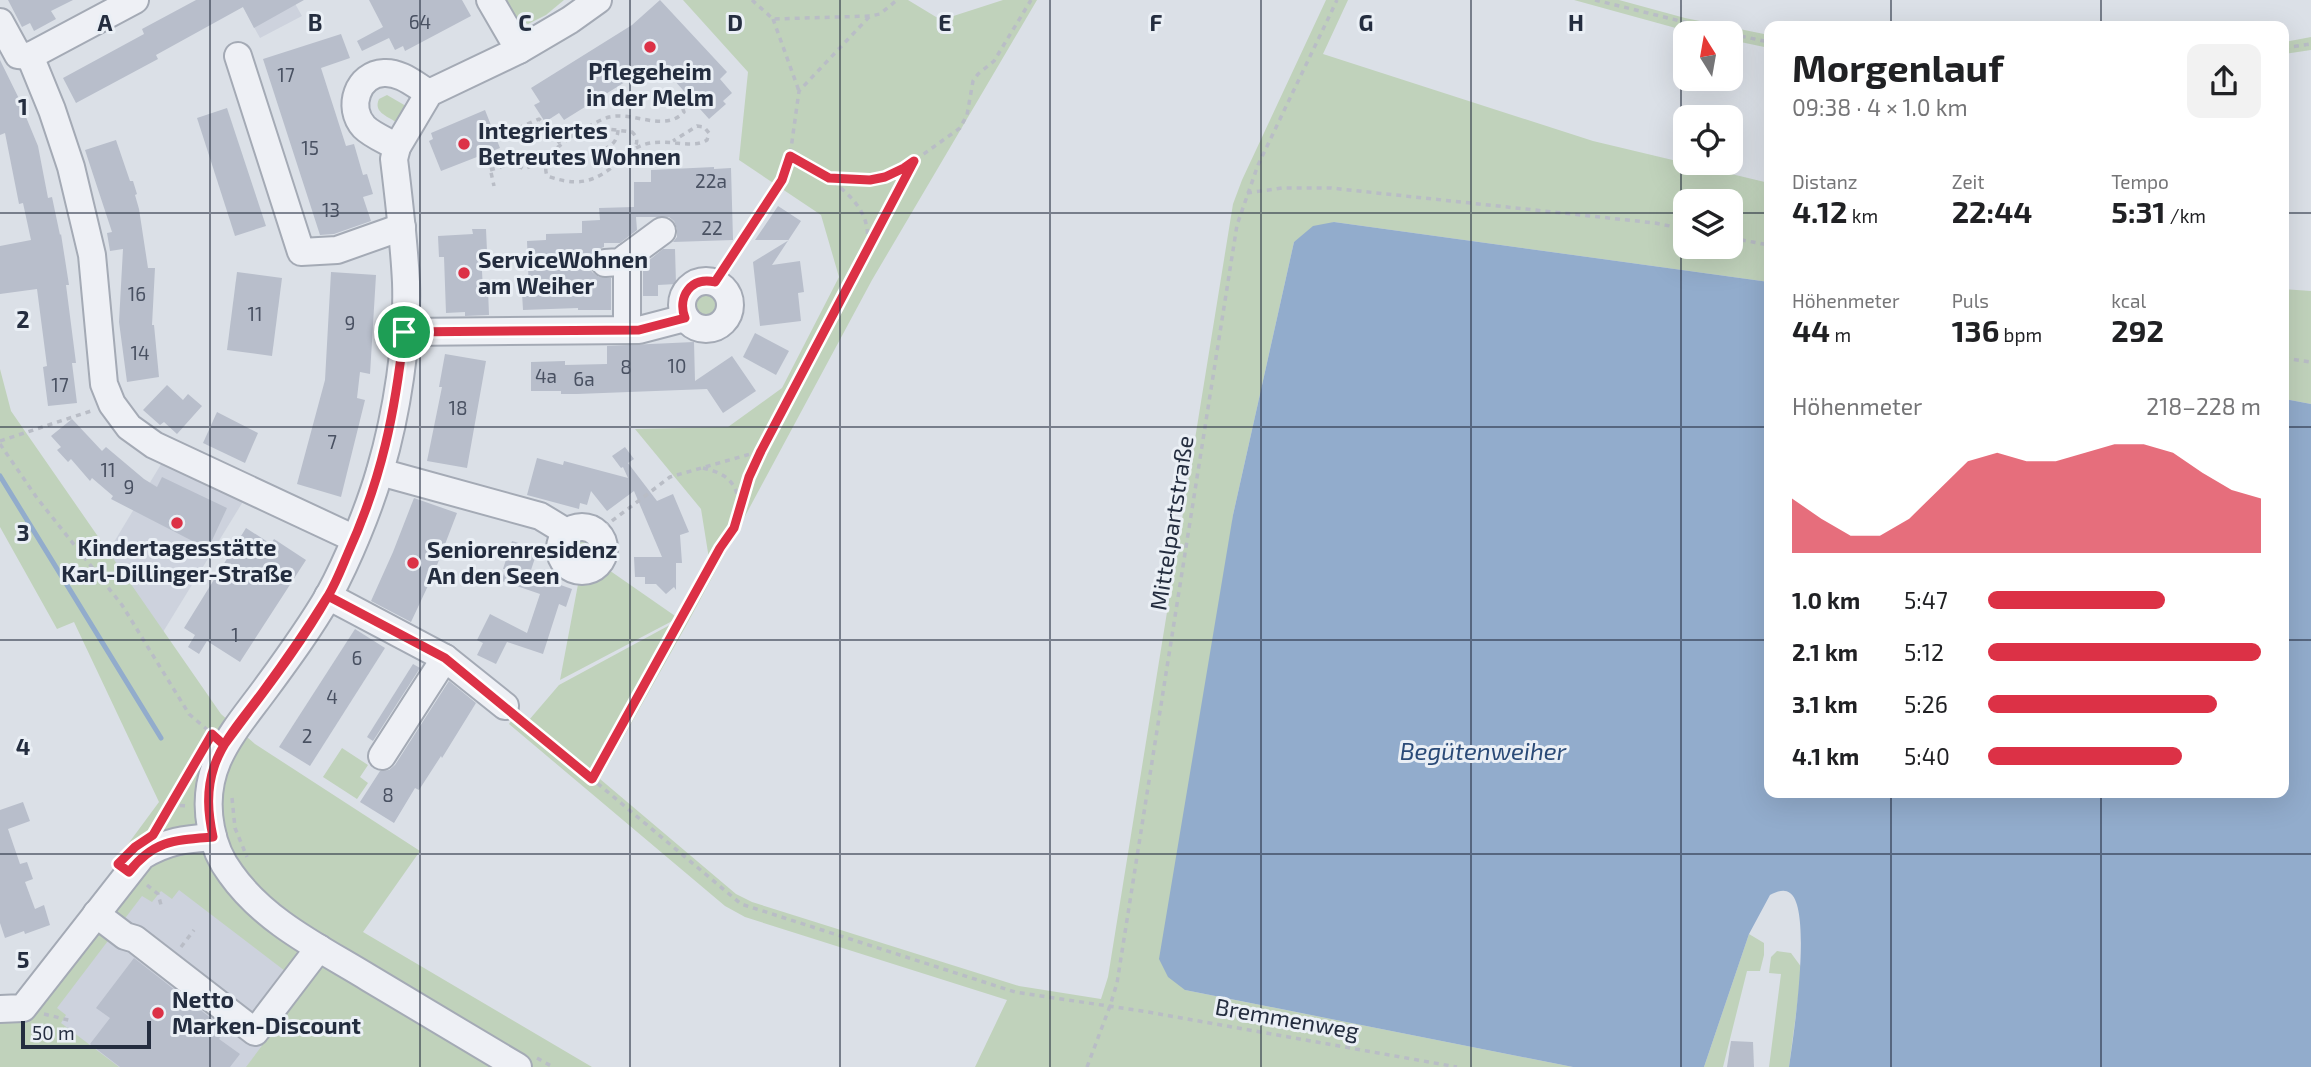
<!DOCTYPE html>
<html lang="de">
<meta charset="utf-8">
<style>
body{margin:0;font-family:"Exo 2",sans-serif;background:#f2f2f2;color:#202124;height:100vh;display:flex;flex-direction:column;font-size:26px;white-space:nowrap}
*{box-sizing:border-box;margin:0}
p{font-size:23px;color:#757577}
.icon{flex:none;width:38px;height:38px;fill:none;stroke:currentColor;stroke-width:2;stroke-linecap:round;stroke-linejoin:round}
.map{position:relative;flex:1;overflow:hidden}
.drawer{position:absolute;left:1764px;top:21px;width:525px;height:777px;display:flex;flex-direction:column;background:#fff;border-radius:14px;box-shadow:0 7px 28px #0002}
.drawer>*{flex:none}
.needle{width:46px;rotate:349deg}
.fabs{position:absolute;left:1673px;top:21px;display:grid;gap:14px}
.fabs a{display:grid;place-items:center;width:70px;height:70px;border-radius:14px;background:#fff;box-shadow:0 7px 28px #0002;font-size:35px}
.scale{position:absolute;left:21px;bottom:18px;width:130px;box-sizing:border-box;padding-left:7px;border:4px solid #242d3f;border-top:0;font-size:19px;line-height:24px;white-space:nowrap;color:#242d3f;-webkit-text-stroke:5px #eaeff5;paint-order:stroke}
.pin{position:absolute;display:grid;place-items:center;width:60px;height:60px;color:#fff;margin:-30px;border:4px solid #fff;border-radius:50%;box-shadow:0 2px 7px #0007}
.round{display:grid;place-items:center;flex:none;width:74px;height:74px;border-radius:14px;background:#f2f2f2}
.overview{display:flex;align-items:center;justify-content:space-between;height:119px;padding:0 28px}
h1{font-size:38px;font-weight:700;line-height:52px}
.metrics{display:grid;grid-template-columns:repeat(3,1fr);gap:10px;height:119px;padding:7px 28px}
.metrics div{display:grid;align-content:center}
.metrics b{font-size:30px;font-weight:700}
.metrics small{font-size:19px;font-weight:400}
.metrics p{font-size:19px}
.chart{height:196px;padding:14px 28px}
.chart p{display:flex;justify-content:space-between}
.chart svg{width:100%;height:126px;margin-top:7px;fill:#dc3146;opacity:.7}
ul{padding:0 28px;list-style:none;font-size:23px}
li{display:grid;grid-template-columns:112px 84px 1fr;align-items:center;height:52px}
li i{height:18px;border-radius:9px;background:#dc3146}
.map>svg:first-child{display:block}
.built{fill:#cdd2dd}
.green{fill:#c0d2bb;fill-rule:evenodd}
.water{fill:#92accc}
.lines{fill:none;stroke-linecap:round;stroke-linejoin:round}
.stream{stroke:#92accc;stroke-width:5}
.building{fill:#b8becb}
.minor-casing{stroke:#a4aab5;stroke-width:30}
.path{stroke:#b9bdc6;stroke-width:3.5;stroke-dasharray:5 5;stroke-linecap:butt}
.minor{stroke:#eef0f5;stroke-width:26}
.route-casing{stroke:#fff;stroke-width:14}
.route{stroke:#dc3146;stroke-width:9}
.grid{fill:none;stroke:#242d3f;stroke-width:2;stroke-opacity:0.55}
.poi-dot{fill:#dc3146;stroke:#eaeff5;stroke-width:2.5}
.labels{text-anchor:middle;stroke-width:6;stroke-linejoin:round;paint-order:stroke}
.number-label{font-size:19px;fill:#495162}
.poi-label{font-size:23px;font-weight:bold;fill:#242d3f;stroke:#eaeff5;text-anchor:start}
.street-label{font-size:23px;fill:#242d3f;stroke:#eaeff5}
.water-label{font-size:24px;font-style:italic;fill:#2a4a77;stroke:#eaeff5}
.grid-label{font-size:23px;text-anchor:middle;font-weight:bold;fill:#242d3f;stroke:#eaeff5;stroke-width:6;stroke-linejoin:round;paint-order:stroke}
</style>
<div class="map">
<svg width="2311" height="1067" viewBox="0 0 2311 1067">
<rect width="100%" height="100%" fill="#dbe0e7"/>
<g class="built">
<path d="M239,0H293L302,16L260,38Z"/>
<path d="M166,456L247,495L163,632L108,552Z"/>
<path d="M147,862L486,1067H0V1052Z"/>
</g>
<g class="green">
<path d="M503,0H564L546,15L528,24L512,17Z"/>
<path d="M683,0H908L941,20L1003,0H1037L872,280L687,624L600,779L736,894L752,902L1019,986L1101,999L1108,977L1233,204L1242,180L1326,0H1348L1323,54L1593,141L1769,183V282L1334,222L1294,242L1233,515L1185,990L1573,1067H975L1007,1000L745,917L725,906L509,724L518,711L529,720L559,685L679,620L710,565L701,509L635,429L728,427L782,388L839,277L821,215L739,160L748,72ZM1685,201H1731V247H1685Z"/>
<path d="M1574,0H1619L1685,18L1769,35V48L1731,40V33H1700L1683,30Z"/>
<path d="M2311,37V50L2284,54V42Z"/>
<path d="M387,95L406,106L419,96L389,133L396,122C387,116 373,112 379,99Z"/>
<circle cx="706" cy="305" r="24"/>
<path d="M2284,289L2311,291V404L2284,399Z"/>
<path d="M0,369L11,411L221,714L255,744L420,851L363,932L592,1067H246L306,987L179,890L172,899L161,891L152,902L142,896L57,1008L66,1015L61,1023L119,1067H0V1015L132,876L114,863L159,802L74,622L57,629L0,527Z"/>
<circle cx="582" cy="549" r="22"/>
<path d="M606,568L678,618L560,680L579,579L593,577Z"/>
<path d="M342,748L368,765L360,777L368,783L357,799L323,777Z"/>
<path d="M1749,934L1764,943V955L1760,971H1747L1723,1067H1704Z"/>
<path d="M1777,951L1791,953L1802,968L1789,1067H1769L1781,974L1769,973L1771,957Z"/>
</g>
<path class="water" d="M1334,222L1769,282V793H2284V399L2311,404V1067H1789C1793,1039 1813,909 1790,893C1784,888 1776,892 1770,895L1749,934L1704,1067H1573L1185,990L1168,977L1159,959L1233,515L1294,242L1313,226Z"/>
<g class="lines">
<path class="stream" d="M0,476L161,738"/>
</g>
<g class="building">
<path d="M8,0H73L51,11L56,19L34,31L30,23L22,27Z"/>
<path d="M196,0H304L254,28L243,7L156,55L158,59L76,103L63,78L144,34L142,29Z"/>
<path d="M369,0H462L471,16L405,51L403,46L395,50L389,38L362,51L357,41L383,27Z"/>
<path d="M660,0L727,72L720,79L732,93L723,101L726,104L709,119L665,70L638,86L633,77L564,120L559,113L545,122L534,105L540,102L531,88L632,25Z"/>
<path d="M341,34L350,58L321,68L346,146L354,144L363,175L367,174L373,194L363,197L371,221L334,234L320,235L263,59Z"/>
<path d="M0,60L28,117H26L38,146L48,198L52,197L60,235L61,234L69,285H66L76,363H72L77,403L48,406L43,367L47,366L37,289L0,294V246L31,240L23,203L19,204L5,133L0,135Z"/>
<path d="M227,108L266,226L235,236L197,118Z"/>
<path d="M485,110L500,148L441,171L429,141L433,139L431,133Z"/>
<path d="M116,140L130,181H133L137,194L135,195L139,209L148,268H155L152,325H154L159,377L127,382L119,322L123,249L110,251L107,233L112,232L85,150Z"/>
<path d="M714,167V169L731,168L733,240L673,242L677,237V229L674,221L669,217H636L637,230L620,243H604V247L596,250L591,257L589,265L592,272L599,277L611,278V310H578V308L523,310L522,293L529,292L527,241L546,240V234L582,233V221L600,220L599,208L634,207V182H651V170Z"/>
<path d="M778,206L801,221L772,265L800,261L804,292L798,293L801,321L760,326L753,262L789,240H755Z"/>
<path d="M472,229H486L487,251L481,252L483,290L488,289L489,315L465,316V312L446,313L444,257H439L438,236L473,234Z"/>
<path d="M663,249H675L676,284L658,285V296H643V265Z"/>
<path d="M237,272L282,278L272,356L227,350Z"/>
<path d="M331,272L376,275L370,374L360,372L357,398L365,400L341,497L297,484L325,380Z"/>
<path d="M755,333L789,351L776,375L743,357Z"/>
<path d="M694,342L695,381L732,356L756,391L723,413L707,389L577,394H561V391H531V362L565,361V365L607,364V346Z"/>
<path d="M445,354L486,361L467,468L427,461L442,387H439Z"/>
<path d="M167,385L183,400L188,394L202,406L177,434L164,422L160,425L143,410Z"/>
<path d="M217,412L258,433L245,463L203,443Z"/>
<path d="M72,419L102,451L106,447L144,479L157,487L162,477L227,508L208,549L111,499L113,496L92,478L90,481L71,459L68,462L57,450L61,447L51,436Z"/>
<path d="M625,447L634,459L628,463L657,501L673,494L689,532L680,535L682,563H676V590L674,587L666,594L656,584H645V577H635L634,557H662L634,491L607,511L591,491L587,505L580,503L579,509L527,495L537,458L563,465L564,461L628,478L623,467L621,468L612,456Z"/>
<path d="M414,498L457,513L434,573L411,622L371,601L393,552Z"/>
<path d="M246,528L271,544L274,539L306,560L240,662L207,641L199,654L188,647L195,635L184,628Z"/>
<path d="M512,541L538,549L531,570L550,577L549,581L572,589L566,607L559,604L543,654L507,642L496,664L477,655L483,643L477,640L490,614L527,633L540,594L502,581L505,569H503Z"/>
<path d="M355,629L385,648L310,766L279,747Z"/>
<path d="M413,664L420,668L373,741L367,737Z"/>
<path d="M449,681L476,703L442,758L441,756L419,790L415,788L394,823L360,802L380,771L389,770L395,765Z"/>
<path d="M23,802L30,821L8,829L20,864L27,862L33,879L25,882L35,909L44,905L50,925L25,934L24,931L5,938L0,923V810Z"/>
<path d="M134,958L226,1030L219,1039L240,1054L230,1067H120L90,1044L110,1018L96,1008Z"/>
<path d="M1731,1041L1753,1042L1754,1067H1727Z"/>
</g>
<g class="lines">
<defs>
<g id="minor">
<path d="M135,0L30,56L52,110L71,167L92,255L104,384L112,404L129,427L154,445L355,539"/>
<path d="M490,0L519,50"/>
<path d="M0,22L18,55L30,56"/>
<path d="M238,56L301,252L337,250L402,227"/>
<path d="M397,147C387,141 372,135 364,127C346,107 358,74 384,73C401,72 415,85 429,93"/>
<path d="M605,263L620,262L662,231"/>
<circle cx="706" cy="305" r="24"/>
<path d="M627,330V257"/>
<path d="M404,332L639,330L685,318"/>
<path d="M380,472L540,516L568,533"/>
<circle cx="582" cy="549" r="22"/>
<path d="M328,596L445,658L505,706"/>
<path d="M382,756L445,658"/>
<path d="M96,914L125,936L135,939L255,1032L319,948"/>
<path d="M0,1009L23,1008L142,856C167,841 184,839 213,837"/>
<path d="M518,1067C468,1037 418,1007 369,978C320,948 265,922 231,874C221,861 214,844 211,828C199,767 233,733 266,688C288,658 310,628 329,595C348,560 369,509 380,471C397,413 408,342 406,282C404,241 399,200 394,159L397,147L429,93L519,50L570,20L598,0"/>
</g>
</defs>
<use href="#minor" class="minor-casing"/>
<g class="path">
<path d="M752,0L773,19L870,16L880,14L897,0"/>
<path d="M1595,0L1729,33"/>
<path d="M773,19L799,91"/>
<path d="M1731,34L1769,42"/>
<path d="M2284,48L2311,44"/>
<path d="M518,128L539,119L550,130L570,137C582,131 596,121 609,117C633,111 665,133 684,112L681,104L675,103L664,107L657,100"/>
<path d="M551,131L561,145"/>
<path d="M569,138C557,148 541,158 547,176C590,191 603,175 634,149C638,142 638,138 632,132L592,127"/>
<path d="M636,148C661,134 690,151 707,140L709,133L704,127L697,126L673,141"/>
<path d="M595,153C608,148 617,145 618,130"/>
<path d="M790,156C823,174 877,202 866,246"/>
<path d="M489,163L494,186"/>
<path d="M490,170L513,163L524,169L547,159"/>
<path d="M831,178C862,179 888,181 914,161"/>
<path d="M1247,193L1282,188H1331L1655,223L1685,229"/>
<path d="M1731,238L1769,245"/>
<path d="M715,282L782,180L790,156L799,91L870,16"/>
<path d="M2284,358L2311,362"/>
<path d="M0,441L94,410"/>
<path d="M0,444L37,498L122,605L189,714L210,732"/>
<path d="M703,468C728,474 736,482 740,507"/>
<path d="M596,533L670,477L761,451"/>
<path d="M521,719L741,904L1015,992L1148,1012L1457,1067"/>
<path d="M592,779L720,548L734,528L749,477L761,451L914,161L960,128L967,115L973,81L978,74L994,61L1031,0"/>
<path d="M232,798L235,828L247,857"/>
<path d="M170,805L189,806"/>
<path d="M160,823L190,772"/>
<path d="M147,885L158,894L161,905"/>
<path d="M181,947L194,930"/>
<path d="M44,1014L72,1021"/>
<path d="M537,1058L553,1067"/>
<path d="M1087,1067L1110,1006L1117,983L1237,225L1258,165L1337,0"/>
</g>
<use href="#minor" class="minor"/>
</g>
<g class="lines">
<defs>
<path id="route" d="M404,332C395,413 382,478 348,553C342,567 336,583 328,596C298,649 260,696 224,745L212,734L153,835L135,847L118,864L129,872C154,840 175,840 213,837C208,813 206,791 214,767C223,739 247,714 264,690C287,659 308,628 328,596L445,658L592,779L720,548L734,528L749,477L761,451L914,161L904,168L885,177L870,180L829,178L790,156L782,180L715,282C691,276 677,297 685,318L639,330L404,332"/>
</defs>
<use href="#route" class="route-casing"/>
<use href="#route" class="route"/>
</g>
<path class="grid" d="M210,0V1067M420,0V1067M630,0V1067M840,0V1067M1050,0V1067M1261,0V1067M1471,0V1067M1681,0V1067M1891,0V26M2101,0V26M0,213H1685M1731,213H1769M2284,213H2311M0,427H1769M2284,427H2311M0,640H1769M2284,640H2311M1891,793V1067M2101,793V1067M0,854H2311"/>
<g class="poi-dot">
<circle cx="650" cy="47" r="7"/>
<circle cx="464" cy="144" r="7"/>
<circle cx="464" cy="273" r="7"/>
<circle cx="177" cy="523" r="7"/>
<circle cx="413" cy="563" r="7"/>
<circle cx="158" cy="1013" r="7"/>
</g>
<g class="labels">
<g class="number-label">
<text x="420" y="29">64</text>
<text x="286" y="82">17</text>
<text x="310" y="155">15</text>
<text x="711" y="188">22a</text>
<text x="331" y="217">13</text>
<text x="712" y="235">22</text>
<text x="137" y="301">16</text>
<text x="255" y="321">11</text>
<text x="350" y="330">9</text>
<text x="140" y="360">14</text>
<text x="677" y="373">10</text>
<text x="626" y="374">8</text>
<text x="546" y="383">4a</text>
<text x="584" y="386">6a</text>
<text x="60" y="392">17</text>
<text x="458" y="415">18</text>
<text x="332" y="449">7</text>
<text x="108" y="477">11</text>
<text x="129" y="494">9</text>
<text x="235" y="642">1</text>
<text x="357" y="665">6</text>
<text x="332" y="704">4</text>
<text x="307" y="743">2</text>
<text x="388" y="802">8</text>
</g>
<g class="poi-label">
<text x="650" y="80" text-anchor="middle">Pflegeheim<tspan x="650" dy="26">in der Melm</tspan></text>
<text x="478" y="139">Integriertes<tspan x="478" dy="26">Betreutes Wohnen</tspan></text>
<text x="478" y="268">ServiceWohnen<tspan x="478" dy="26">am Weiher</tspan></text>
<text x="177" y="556" text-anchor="middle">Kindertagesstätte<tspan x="177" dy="26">Karl-Dillinger-Straße</tspan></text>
<text x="427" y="558">Seniorenresidenz<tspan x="427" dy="26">An den Seen</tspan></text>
<text x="172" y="1008">Netto<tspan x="172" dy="26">Marken-Discount</tspan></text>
</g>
<g class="street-label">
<text transform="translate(1172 523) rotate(-81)" y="8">Mittelpartstraße</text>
<text transform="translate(1287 1019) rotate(10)" y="8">Bremmenweg</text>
</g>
<g class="water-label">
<text x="1483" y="760">Begütenweiher</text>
</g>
</g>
<g class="grid-label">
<text x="105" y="31">A</text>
<text x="315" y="31">B</text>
<text x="525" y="31">C</text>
<text x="735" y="31">D</text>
<text x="945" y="31">E</text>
<text x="1156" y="31">F</text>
<text x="1366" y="31">G</text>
<text x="1576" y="31">H</text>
<text x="23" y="115">1</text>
<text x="23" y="328">2</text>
<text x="23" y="541">3</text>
<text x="23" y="755">4</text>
<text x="23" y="968">5</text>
</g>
</svg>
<div class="fabs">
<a><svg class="needle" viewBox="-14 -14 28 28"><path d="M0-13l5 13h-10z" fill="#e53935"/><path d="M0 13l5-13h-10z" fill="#757577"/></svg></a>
<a><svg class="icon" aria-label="locate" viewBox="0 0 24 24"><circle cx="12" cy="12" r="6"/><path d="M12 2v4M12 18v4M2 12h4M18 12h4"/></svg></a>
<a><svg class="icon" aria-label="layers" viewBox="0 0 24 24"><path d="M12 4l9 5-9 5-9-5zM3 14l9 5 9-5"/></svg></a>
</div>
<div class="scale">50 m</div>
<div class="pin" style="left:404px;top:332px;background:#1e9e55"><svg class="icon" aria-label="arrive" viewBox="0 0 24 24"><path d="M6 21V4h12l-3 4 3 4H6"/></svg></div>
<section class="drawer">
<div class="overview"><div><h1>Morgenlauf</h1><p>09:38 · 4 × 1.0 km</p></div><a class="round"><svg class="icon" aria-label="share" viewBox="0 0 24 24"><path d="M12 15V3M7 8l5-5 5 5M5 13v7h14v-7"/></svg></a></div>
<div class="metrics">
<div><p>Distanz</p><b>4.12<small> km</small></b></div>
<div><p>Zeit</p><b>22:44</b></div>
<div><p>Tempo</p><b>5:31<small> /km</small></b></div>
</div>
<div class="metrics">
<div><p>Höhenmeter</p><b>44<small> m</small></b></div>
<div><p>Puls</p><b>136<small> bpm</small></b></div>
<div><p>kcal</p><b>292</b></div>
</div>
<div class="chart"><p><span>Höhenmeter</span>218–228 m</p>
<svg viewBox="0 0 160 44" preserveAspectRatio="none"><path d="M0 44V25L10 32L20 38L30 38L40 32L50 22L60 12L70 9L80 12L90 12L100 9L110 6L120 6L130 9L140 16L150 22L160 25V44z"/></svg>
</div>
<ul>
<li><b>1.0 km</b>5:47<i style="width:65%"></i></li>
<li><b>2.1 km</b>5:12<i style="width:100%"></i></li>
<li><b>3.1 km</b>5:26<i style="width:84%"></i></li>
<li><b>4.1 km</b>5:40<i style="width:71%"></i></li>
</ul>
</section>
</div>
